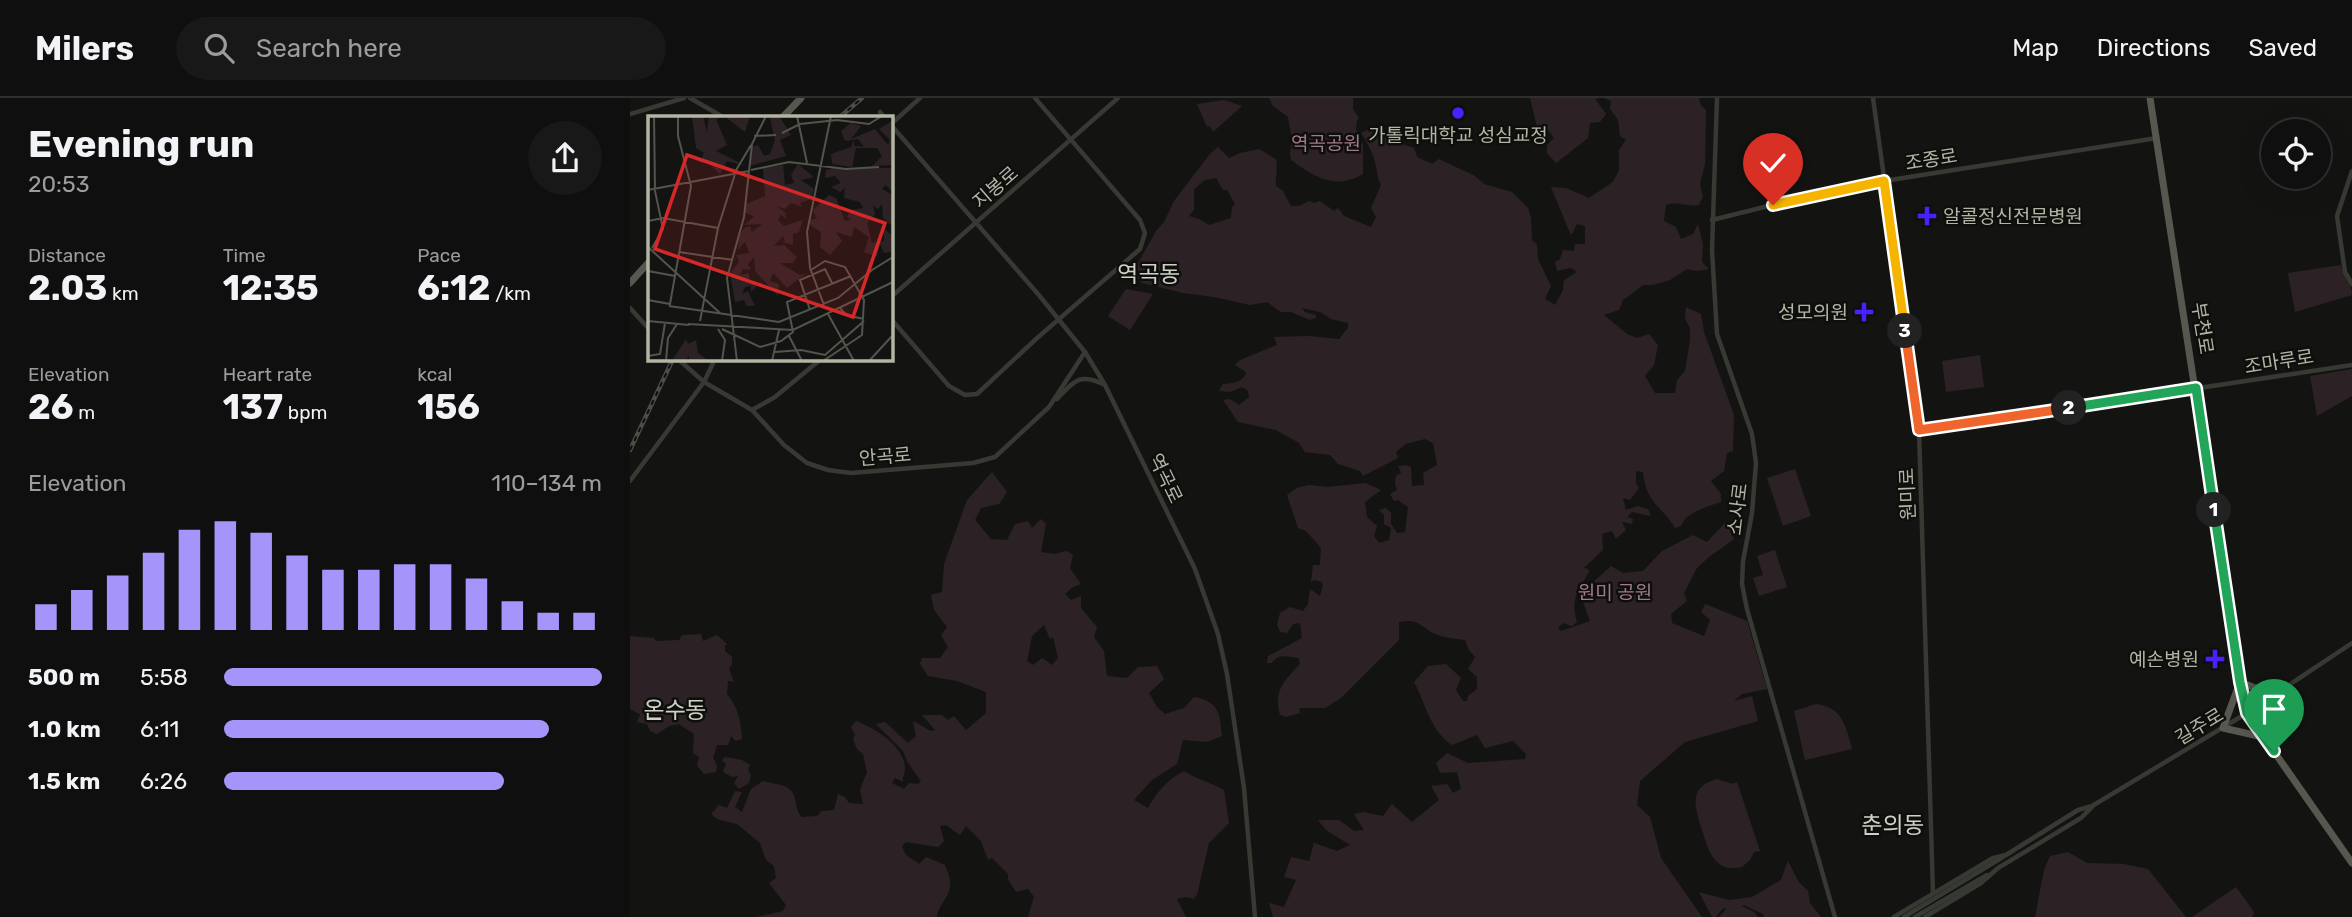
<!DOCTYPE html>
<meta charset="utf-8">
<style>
body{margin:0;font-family:Rubik,"Noto Sans KR",sans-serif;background:#171817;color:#f1f3f6;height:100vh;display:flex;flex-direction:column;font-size:26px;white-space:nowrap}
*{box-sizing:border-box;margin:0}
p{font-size:23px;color:#9b9c9e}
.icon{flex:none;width:38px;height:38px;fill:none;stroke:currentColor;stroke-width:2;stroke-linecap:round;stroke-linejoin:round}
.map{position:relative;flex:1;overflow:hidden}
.panel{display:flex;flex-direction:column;background:#0e0f0e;width:630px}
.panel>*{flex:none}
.fabs{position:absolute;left:1631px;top:21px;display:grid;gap:14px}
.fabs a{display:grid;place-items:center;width:70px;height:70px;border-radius:50%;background:#0e0f0e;box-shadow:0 7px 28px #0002,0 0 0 2px #2e2f2e;font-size:35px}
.pin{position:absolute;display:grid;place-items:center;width:60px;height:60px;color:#fff;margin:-72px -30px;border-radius:50% 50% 50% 0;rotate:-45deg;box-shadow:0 0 7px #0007}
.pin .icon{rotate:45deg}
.km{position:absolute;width:35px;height:35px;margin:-18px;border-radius:50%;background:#222;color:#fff;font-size:19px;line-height:35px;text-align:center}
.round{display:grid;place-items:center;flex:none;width:74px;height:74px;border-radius:37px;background:#171817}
.head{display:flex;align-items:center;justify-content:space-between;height:119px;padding:0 28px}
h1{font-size:38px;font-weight:700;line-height:52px}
.stats{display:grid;grid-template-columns:repeat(3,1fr);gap:10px;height:119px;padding:7px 28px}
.stats div{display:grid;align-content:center}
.stats b{font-size:35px;font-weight:700}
.stats small{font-size:19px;font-weight:400}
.stats p{font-size:19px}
.chart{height:196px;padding:14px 28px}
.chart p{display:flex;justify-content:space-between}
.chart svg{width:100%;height:126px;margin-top:7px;stroke:#a594f9;stroke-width:6}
ul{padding:0 28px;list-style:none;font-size:23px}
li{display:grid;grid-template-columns:112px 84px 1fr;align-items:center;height:52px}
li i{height:18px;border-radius:9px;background:#a594f9}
header{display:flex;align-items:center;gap:42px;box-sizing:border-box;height:98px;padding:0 35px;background:#0e0f0e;border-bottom:2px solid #2e2f2e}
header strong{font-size:33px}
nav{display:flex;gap:38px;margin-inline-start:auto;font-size:24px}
.search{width:490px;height:63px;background:#171817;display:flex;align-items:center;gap:18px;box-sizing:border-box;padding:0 24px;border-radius:38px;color:#9b9c9e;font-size:26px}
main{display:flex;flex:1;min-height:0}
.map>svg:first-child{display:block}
.green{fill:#2c2225;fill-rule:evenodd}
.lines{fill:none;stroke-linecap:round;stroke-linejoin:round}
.tertiary{stroke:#373933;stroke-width:4.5}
.primary{stroke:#56584f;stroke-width:7}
.rail-casing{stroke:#4c4e46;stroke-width:4.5}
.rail{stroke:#0e0f0d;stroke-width:2;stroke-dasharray:5;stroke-linecap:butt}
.tertiary-bridge{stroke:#373933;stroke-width:4.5}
.split-1-casing{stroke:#fff;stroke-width:14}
.split-2-casing{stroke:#fff;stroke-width:14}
.split-3-casing{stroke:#fff;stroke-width:14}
.split-4-casing{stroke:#fff;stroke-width:14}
.split-1{stroke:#22a559;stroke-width:9}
.split-2{stroke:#22a559;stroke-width:9}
.split-3{stroke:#f0652b;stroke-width:9}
.split-4{stroke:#f5b400;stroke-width:9}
.poi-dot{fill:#4921fd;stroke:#0e0f0d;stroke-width:2.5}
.labels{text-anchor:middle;stroke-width:5;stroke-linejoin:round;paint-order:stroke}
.poi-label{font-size:19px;fill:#b2b5a3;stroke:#0e0f0d;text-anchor:end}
.park-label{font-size:19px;fill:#a2788a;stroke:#0e0f0d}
.street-label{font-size:19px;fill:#b2b5a3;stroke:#0e0f0d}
.quarter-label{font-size:23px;fill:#ced1c4;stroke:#0e0f0d}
.inset-road{fill:none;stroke:#53544c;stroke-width:2}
.view{fill:#d62828;fill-opacity:0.15;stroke:#d62828;stroke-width:3.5}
.inset-edge{fill:none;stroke:#b2b5a3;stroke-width:3.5}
</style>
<header>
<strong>Milers</strong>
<div class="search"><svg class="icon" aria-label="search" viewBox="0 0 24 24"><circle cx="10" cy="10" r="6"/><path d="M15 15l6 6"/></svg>Search here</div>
<nav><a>Map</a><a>Directions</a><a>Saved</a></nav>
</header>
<main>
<section class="panel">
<div class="head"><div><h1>Evening run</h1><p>20:53</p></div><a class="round"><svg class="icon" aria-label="share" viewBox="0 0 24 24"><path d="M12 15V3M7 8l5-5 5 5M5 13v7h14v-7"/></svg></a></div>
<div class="stats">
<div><p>Distance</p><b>2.03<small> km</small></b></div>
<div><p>Time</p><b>12:35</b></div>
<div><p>Pace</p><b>6:12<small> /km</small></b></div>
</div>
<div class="stats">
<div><p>Elevation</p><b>26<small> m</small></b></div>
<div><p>Heart rate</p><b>137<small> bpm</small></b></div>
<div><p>kcal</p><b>156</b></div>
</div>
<div class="chart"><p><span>Elevation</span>110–134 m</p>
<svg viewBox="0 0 160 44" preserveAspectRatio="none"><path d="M5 44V35M15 44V30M25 44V25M35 44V17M45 44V9M55 44V6M65 44V10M75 44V18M85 44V23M95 44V23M105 44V21M115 44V21M125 44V26M135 44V34M145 44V38M155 44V38"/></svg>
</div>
<ul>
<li><b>500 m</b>5:58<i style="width:100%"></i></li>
<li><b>1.0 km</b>6:11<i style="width:86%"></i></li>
<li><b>1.5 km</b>6:26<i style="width:74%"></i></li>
</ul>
</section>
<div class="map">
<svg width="1722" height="819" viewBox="0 0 1722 819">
<rect width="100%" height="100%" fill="#131412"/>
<g class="green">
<path d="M639,0H723V11L729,20L727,22L726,31L733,48V76C705,92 686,80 661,62L660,56L662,42L658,19L643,8Z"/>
<path d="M900,0H970L965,1L976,16L970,24L960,25L958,40L926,65L917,55V47L924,40L919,33L907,29Z"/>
<path d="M973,0H1069L1071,8L1076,12L1075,66L1070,86L1073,99L1069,107C1057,109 1048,103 1036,107L1034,123L1046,129L1051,141L1063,136L1068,126L1073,146L1072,164L1079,171L1067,173L1057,171L1040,182L1023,187H1013L993,202L989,212L974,217L997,236L1007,240L1019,236L1028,247L1024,267L1015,278L1025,295H1045L1047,282L1055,273L1060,242V230L1055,221L1056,209L1071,216L1074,234L1104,317L1103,353L1097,355L1094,373L1081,383L1091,396V404C1077,409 1057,413 1051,428L1045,430C1031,407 1016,405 1013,374L1006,373V385L1009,390L1000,402L993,400L996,412L1008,408L1018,411L1021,418L1002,414L997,419L1003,421L1002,426L992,424L996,432L986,441L982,433L972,436L973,452L954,470L958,471L959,474C948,493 940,501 947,524L942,528L933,525L928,530L931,533L960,523L950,496L981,468L993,475L1013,473L1032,453L1063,437L1077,444L1096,424L1104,441L1079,459L1067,470L1054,495L1057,503L1041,516L1042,525L1074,538L1080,522L1071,514L1075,506L1117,523L1137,591L1112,596L1104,603L1122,598L1128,623L1055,644L1010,683L1007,707L1020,719L1031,760L1072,819H643L639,805L654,809L666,782L654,779L661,759L679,763L684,745L707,753L720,747L696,732L688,722H709L724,733L734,732L724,716L733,714L753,718L762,706L782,724L809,702L801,688L817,686L823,695L831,691L827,674L810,675L806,665L817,655L838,665L895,661L896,656L883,643L855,650L847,637L822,647C799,631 797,608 784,584L798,568L816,566L831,580L826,592L833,603H837L838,598L847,591V579L838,571L845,559L839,552L835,542C825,541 810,539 801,534C788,525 786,521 769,524V542L711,600L695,610H669L670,615L656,619L650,617C643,593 654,583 670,566L669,560C659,559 648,555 642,565H637L638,558L672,540L670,525L663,526L657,535L650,534L647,527L650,515L660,509L673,513L678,506L680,491L690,498L693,488L692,484L684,482L681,484L683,467H690L691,450L676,433L668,430L657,397L667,390L679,387L697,389L736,385L751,392L735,404L737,419L747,428L744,438L749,445L759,442L761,430L754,426V417L749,412L756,410L761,415V426L767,435L775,434L778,409L768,402L764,403L760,396L767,392L765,385L766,378L771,375L768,368L776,367L781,369L782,388L794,387L793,375L807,367L803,345L795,341L776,346L766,354L768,360L733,378L730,373L708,366L700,357L675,354L669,345L646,332L608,324L593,302L600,301L609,307L619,299L618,293L612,289L600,294L589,293L593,286C603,285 613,285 616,274L605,267L610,262L647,247L644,239L678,238L709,241L718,230V225L701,221L690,214L672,210L675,214L686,217V220L680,222L661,214H651L637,204L620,207L584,199L553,195L512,185L503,174L526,133L534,124L544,103L579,57L588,49L599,60L610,55L629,51L646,61C648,72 645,79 646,88L653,93L661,108H669L679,103L684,105L690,103L704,113L708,110L714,118L741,129L746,119L741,110L751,87C747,80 748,76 746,69C744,57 738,45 731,35L737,32L759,36L763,43L784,50L787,59L802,66L809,61L845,78L854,86L882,94L898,110L901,120L902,142L907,146L908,161L921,188L915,201L925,207L933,192L934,182L947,174L941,170L927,173L925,164L930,161L933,152L944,153L945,146H955V128L947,126L942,136L940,135L921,89L936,90L959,100L983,84L989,72V52L996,42L990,38L988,22L980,11L981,3ZM586,80L593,92H597L605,106L602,109L601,120L579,127L569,121L559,118L564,112V91L575,82Z"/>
<path d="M594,2L612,8L583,34L580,28L577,29L567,6Z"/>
<path d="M1711,167C1713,178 1722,186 1722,197L1665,214L1658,175Z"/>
<path d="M496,191L523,196L500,232L478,218Z"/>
<path d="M1350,257L1354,289L1316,294L1312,263Z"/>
<path d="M1722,271V298L1687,318L1680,278Z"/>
<path d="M1165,371L1181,418L1153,428L1137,380Z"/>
<path d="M362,374L377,394L369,406L351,410L345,422L361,441L377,442L385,426L398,423L402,430L411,421L416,426L411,454L424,456L437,453L443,457L440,470L451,486L443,489L435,496L441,502L451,498V510L467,529L464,539L474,553L477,578L497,580L508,569L527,568L534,581L519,595L527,609L535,616L554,610L564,599C589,603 590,616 592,638L577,644L553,642L547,666L522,682L504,702L518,710C527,694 538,681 554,673C564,680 582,685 594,692L599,725L579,745L567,797L563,801L556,799L547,801L556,819H398L404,799L398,791L386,794L378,781V776L362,760L358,762L351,743L336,728L330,737L316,727L310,728L314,743L308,749L276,744L272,748L275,756L289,766L296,759L315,767C317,772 320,779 320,785C321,799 308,806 307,819H126L153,813L156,807L139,785L146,780L144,768L136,762L130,745L107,726L87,721L81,716L89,707L97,710L105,693L112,694L105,709L112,714L121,691L133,683C140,685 150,686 156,689C169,695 163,711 172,719L187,718L192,713L204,712L208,696L215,699L219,705L233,706L230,692L237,674L233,656L227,651L223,641L225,637L221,629L226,623C244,630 272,646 275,668C276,673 272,678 273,684L265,680L262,685L274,691L279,685L288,686L291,683L278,665L273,653L246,626L255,624L278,645L286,638L283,623L301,633L305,632L292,617H312L318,622L324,618L336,632L356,615V594L327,583L298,578L290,566L292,560H310L318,549L311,537L317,529L304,512L301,497L312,494L314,466L337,402ZM414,527L420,541L423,539L428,560L422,567L412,560L403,567L397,563L402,538Z"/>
<path d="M1145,452L1157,489L1129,498L1123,480L1133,477L1127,458Z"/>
<path d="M71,536L73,543L87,537L98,547H95V553L102,559V566L99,571L104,584L98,583L97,596C108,609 111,624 112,641L106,643L101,638L98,647H87L83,660L87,668L86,674L74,676L67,668L69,659L63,655L64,636L49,626L39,628L27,636L20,633L17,626L7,624L10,616L0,611V538L24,540L26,543L49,542L52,537Z"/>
<path d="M1186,606C1213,609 1216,629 1222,651L1175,662L1164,613Z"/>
<path d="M95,659L112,662L120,667L118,672L121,677L119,685L109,691L104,685L108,678L102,679L93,674L96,666L92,662Z"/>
<path d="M1087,681L1102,686L1107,684L1130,753L1124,754L1120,762L1112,769C1083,776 1078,750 1071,729C1065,708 1058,689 1087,681Z"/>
<path d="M1438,754L1457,765L1494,766L1518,771L1556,819H1405L1414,772L1420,758Z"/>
<path d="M1158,763L1168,783L1178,793L1180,805L1191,819H1134L1133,816L1114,807L1112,808L1124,814L1128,819H1089L1097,810L1092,811L1086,819H1082L1069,794L1099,802L1122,799L1151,782Z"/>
<path d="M1606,789L1624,814L1622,819H1562Z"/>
</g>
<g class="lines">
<g class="tertiary">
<path d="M60,0L93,19"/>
<path d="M1087,0L1082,152L1087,236L1122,336L1126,365L1122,415L1117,442"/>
<path d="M1243,0L1289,332L1303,795"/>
<path d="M250,14L254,19"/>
<path d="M0,16L54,0"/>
<path d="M261,26L290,0"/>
<path d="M261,27L408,196L455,254L475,287L565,471L588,536L597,576L614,690L625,819"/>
<path d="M1722,73L1707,118L1715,174L1722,186"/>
<path d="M1082,122L1191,95L1254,83L1527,40"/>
<path d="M261,199L488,0"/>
<path d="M0,210L19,231"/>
<path d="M261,221L319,288L335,297L347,296L406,241L510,151L515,135L510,122L405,0"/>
<path d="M48,261L74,284L122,312L154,347L177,365L198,372L221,375L343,365L365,359L419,309L455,254"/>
<path d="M427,301C444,283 450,274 475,287"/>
<path d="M122,312L145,299L191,261"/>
<path d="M1289,332L1722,267"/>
<path d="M0,383L74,284L85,261"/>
<path d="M1113,463L1112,486L1117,511L1205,819"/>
<path d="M1264,819L1363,760L1376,757L1448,712L1462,708L1617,615L1722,545"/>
<path d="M1274,819L1373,759"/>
<path d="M1285,819L1357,777"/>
<path d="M1295,819L1351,785L1368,770L1451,720L1462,709"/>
</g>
<g class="primary">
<path d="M1520,0L1610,584L1617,615L1722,765"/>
<path d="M153,19L171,0"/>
<path d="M0,185L19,164"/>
<path d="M1610,584L1593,630L1633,639"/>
<path d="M1610,584L1628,591L1649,594L1633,639"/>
</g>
<defs>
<g id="rail">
<path d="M210,19L232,0"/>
<path d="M0,352L43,261"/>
</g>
</defs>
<use href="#rail" class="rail-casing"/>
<use href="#rail" class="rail"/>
<path class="tertiary-bridge" d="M1113,463L1117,442"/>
</g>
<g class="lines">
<defs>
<path id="split-1" d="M1584,412L1610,584L1617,615L1644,653"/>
<path id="split-2" d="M1439,310L1566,290L1584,412"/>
<path id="split-3" d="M1275,233L1289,332L1439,310"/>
<path id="split-4" d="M1143,107L1254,83L1275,233"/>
</defs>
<use href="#split-1" class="split-1-casing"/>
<use href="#split-2" class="split-2-casing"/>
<use href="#split-3" class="split-3-casing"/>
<use href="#split-4" class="split-4-casing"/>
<use href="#split-1" class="split-1"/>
<use href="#split-2" class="split-2"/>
<use href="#split-3" class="split-3"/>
<use href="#split-4" class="split-4"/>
</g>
<g class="poi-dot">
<circle cx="828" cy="15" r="7"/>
<path d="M1293.5 107.5h7v7h7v7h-7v7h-7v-7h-7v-7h7z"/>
<path d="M1230.5 203.5h7v7h7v7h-7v7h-7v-7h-7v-7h7z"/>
<path d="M1581.5 550.5h7v7h7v7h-7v7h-7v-7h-7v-7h7z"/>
</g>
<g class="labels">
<g class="poi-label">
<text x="828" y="44" text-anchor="middle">가톨릭대학교 성심교정</text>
<text x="1313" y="125" text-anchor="start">알콜정신전문병원</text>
<text x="1218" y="221">성모의원</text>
<text x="1569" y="568">예손병원</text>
</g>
<g class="park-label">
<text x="696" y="52">역곡공원</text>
<text x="985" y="501">원미 공원</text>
</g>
<g class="street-label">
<text transform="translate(1301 61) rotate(-9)" y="7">조종로</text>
<text transform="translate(365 89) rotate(-41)" y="7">지봉로</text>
<text transform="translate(1573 230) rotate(81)" y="7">부천로</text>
<text transform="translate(1649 263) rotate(-9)" y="7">조마루로</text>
<text transform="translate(255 358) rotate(-5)" y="7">안곡로</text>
<text transform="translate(536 380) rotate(64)" y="7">역곡로</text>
<text transform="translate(1277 396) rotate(-92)" y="7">원미로</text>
<text transform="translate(1107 411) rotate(-83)" y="7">소사로</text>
<text transform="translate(1569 628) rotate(-31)" y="7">길주로</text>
</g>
<g class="quarter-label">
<text x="519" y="184">역곡동</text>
<text x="45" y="620">온수동</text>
<text x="1263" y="735">춘의동</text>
</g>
</g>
<g transform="translate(18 18)">
<rect width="245" height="245" fill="#131412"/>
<path d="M44,0H55L59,17L61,0H102L97,16L76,0L68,3L79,29L68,35L98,50L79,45L72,58L58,45L52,47L56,37L48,32ZM131,0L143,19L132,24L138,40L101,50L104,31L110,29L116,40L122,38L127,24L122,2ZM242,0H245V49L224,50L234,40L229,32H208L204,51L184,48L183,38L203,31L206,24V30L216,31L210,23L197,25L193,15L203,7L213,10L203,23L227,13L240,29L242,24L231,13L244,5ZM150,48L166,61L153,64L166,73L163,83L152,87L154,91L143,87L137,93L128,90L137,96L138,103L133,99L130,104L136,110L155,104L151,116L145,118V129L134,126L137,125L135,120L126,130L136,129L149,141L145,147H132L152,159L159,157L139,172L125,157L122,165L131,168L130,180L107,155L106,141L100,148L103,154L95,153L92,159L101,157L102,166L109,170L103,176V170L97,171L94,178L100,175L107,190H99L96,184L87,186L82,157L91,146L88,139L101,137L97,126L90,134L91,121L96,112L102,110L104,116L114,108L96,109L106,100L97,97L98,88L117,80L115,52L135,49L137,69L146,67L143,59ZM187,52H245V76L238,69L234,73L245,79V111L235,102L234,88L230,93L225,89L227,98L219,107L224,127L236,125V113L245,120L243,136L236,137L232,128L229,141L216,136L221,121L206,111L204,121L188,116L194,125L178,144L182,139L172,131L173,116L162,109V104L174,101L168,102L165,94L181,79L188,82L197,105L203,104L199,101L203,94L215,92L212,86L196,82L197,72L192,76L183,71L193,67L187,60L177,62L178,54ZM38,223L40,228L48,224L50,237L61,245H41V239L38,245H24Z" fill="#2c2225"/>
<path class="inset-road" d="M149,0L159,47M134,17L152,8L189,4L221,8L234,0M106,20L128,19M103,54L141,46L198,53L231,51M87,56L103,29M0,74L101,55M0,105L15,102L70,112M0,131L72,197M4,132L15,113L7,75L6,0M31,136L85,144M163,154L177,145L197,151L216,184L214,219L175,245M224,154L245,141M0,155L27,160M0,184L22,188L43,70L30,20V0M176,189L162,152L159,116L183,0M21,190L131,206L190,182L224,154M192,192L198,199L216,203M162,194L152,164L177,153L184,167M180,198L206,245M0,205L41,209M52,205L70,112L87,58M40,208L145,214L245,166M70,213L77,224L74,245M74,213L112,231L133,225L145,216L139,186L203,160M141,220L154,245M127,236L153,234L177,239L216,205M0,240L12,238L17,207M18,245L20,222L29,208M89,245L79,162L96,101L104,28L118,0M124,245L131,214M221,245L245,219"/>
<path class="view" d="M39,39L237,107L205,201L7,133Z"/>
<rect width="245" height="245" class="inset-edge"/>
</g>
</svg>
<div class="fabs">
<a><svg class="icon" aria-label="locate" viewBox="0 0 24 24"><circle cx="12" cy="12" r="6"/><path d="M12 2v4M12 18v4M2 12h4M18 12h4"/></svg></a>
</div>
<div class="pin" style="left:1644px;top:653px;background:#1e9e55"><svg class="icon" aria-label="arrive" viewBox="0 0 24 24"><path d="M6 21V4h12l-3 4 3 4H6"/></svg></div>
<div class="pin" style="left:1143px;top:107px;background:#d93025"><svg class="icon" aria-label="check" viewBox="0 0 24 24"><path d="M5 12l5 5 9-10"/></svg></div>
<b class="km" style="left:1584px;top:412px">1</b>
<b class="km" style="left:1439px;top:310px">2</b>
<b class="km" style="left:1275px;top:233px">3</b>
</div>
</main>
